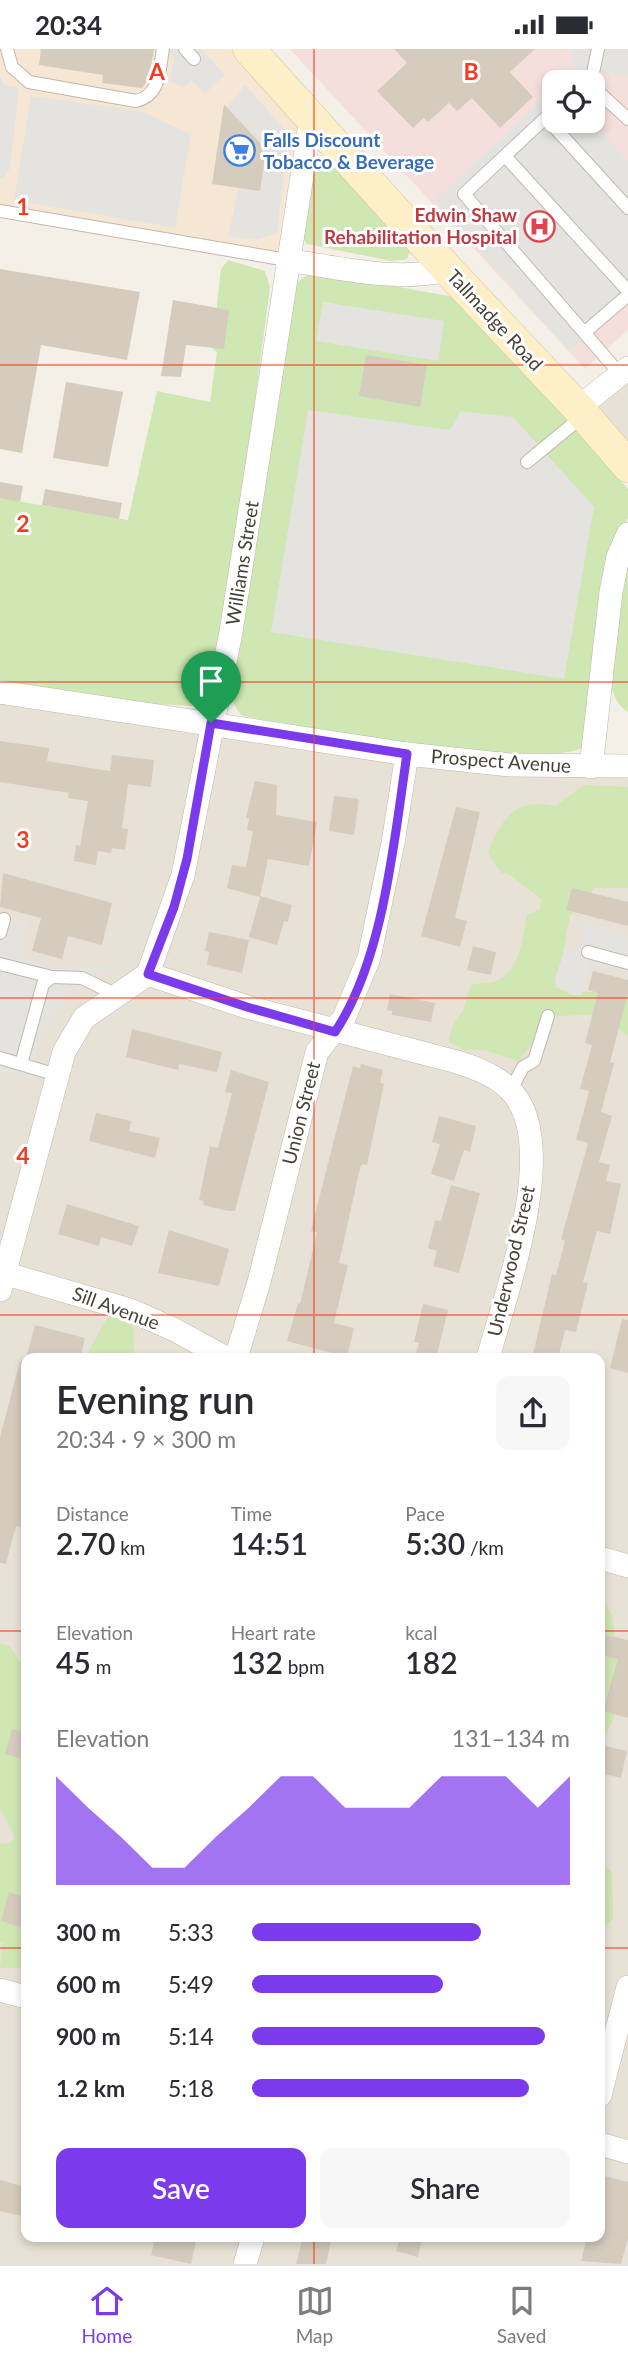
<!DOCTYPE html>
<meta charset="utf-8">
<style>
body{margin:0;font-family:Lato,sans-serif;background:#f7f7f7;color:#2b2b33;height:100vh;display:flex;flex-direction:column;font-size:26px;white-space:nowrap}
*{box-sizing:border-box;margin:0}
p{font-size:23px;color:#7c7c81}
.icon{flex:none;width:38px;height:38px;fill:none;stroke:currentColor;stroke-width:2;stroke-linecap:round;stroke-linejoin:round}
.map{position:relative;flex:1;overflow:hidden}
.side{position:absolute;left:21px;top:1304px;width:584px;height:889px;display:flex;flex-direction:column;background:#fff;border-radius:14px;box-shadow:0 4px 10px #0003}
.side>*{flex:none}
.tools{position:absolute;left:542px;top:21px;display:grid;gap:14px}
.tools a{display:grid;place-items:center;width:63px;height:63px;border-radius:14px;background:#fff;box-shadow:0 4px 10px #0003;font-size:35px}
.pin{position:absolute;display:grid;place-items:center;width:60px;height:60px;color:#fff;margin:-72px -30px;border-radius:50% 50% 50% 0;rotate:-45deg;box-shadow:0 0 7px #0007}
.pin .icon{rotate:45deg}
.round{display:grid;place-items:center;flex:none;width:74px;height:74px;border-radius:14px;background:#f7f7f7}
.summary{display:flex;align-items:center;justify-content:space-between;height:119px;padding:0 35px}
h1{font-size:38px;font-weight:600;line-height:52px}
.stats{display:grid;grid-template-columns:repeat(3,1fr);gap:10px;height:119px;padding:7px 35px}
.stats div{display:grid;align-content:center}
.stats b{font-size:30px;font-weight:600}
.stats small{font-size:19px;font-weight:400}
.stats p{font-size:19px}
.chart{height:196px;padding:14px 35px}
.chart p{display:flex;justify-content:space-between}
.chart svg{width:100%;height:126px;margin-top:7px;fill:#7c3aed;opacity:.7}
.primary-button{display:flex;gap:14px;margin-top:auto;padding:14px 35px}
.primary-button a{flex:1;height:80px;border-radius:14px;background:#7c3aed;color:#fff;font-size:28px;font-weight:600;line-height:80px;text-align:center}
.primary-button a+a{background:#f7f7f7;color:#2b2b33}
ul{padding:0 35px;list-style:none;font-size:23px}
li{display:grid;grid-template-columns:112px 84px 1fr;align-items:center;height:52px}
li i{height:18px;border-radius:9px;background:#7c3aed}
.status{display:flex;justify-content:space-between;align-items:center;height:49px;padding:0 35px;background:#fff;direction:ltr}
.status svg{height:19px;fill:currentColor}
.tab-bar{display:flex;justify-content:space-around;align-items:center;height:98px;border-top:2px solid #e1e1e2;background:#fff;font-size:19px;color:#7c7c81}
.tab-bar a{display:grid;justify-items:center;gap:4px}
.tab-bar .active{color:#7c3aed}
.map>svg:first-child{display:block}
.residential{fill:#e8e2d6;fill-rule:evenodd}
.commercial{fill:#f5e7d4}
.medical{fill:#f4dfdc;fill-rule:evenodd}
.green{fill:#cfe7b2}
.parking{fill:#e5e3e0}
.building{fill:#d5ccbe}
.lines{fill:none;stroke-linecap:round;stroke-linejoin:round}
.lane-casing{stroke:#bfb8ab;stroke-width:14}
.street-casing{stroke:#bfb8ab;stroke-width:24}
.secondary-casing{stroke:#d3c399;stroke-width:33}
.lane{stroke:#fff;stroke-width:12}
.street{stroke:#fff;stroke-width:23}
.secondary{stroke:#fdf0c8;stroke-width:32}
.route-casing{stroke:#fff;stroke-width:14}
.route{stroke:#7c3aed;stroke-width:9}
.grid{fill:none;stroke:#f53c1e;stroke-width:2;stroke-opacity:0.55}
.labels{text-anchor:middle;stroke-width:6;stroke-linejoin:round;paint-order:stroke}
.shop-label{font-size:19px;font-weight:bold;fill:#366cbe;stroke:#fff;text-anchor:start}
.health-label{font-size:19px;font-weight:bold;fill:#be3a42;stroke:#fff;text-anchor:end}
.street-label{font-size:19px;fill:#474137;stroke:#fff}
.grid-label{font-size:23px;text-anchor:middle;font-weight:bold;fill:#f53c1e;stroke:#fff;stroke-width:6;stroke-linejoin:round;paint-order:stroke}
</style>
<div class="status"><b>20:34</b><svg viewBox="0 0 49 12"><path d="M0 12V9h3v3zM5 12V6h3v6zM10 12V3h3v9zM15 12V0h3v12zM26 1h20v11H26zM47 4h2v5h-2z"/></svg></div>
<div class="map">
<svg width="628" height="2215" viewBox="0 0 628 2215">
<rect width="100%" height="100%" fill="#f4f0e8"/>
<g class="residential">
<path d="M628,319V414L578,359Z"/>
<path d="M0,644L136,665L628,717V2215H0ZM26,1309H600V2188H26Z"/>
</g>
<path class="commercial" d="M0,0H242L304,73L284,206L0,158Z"/>
<path class="medical" d="M290,0H628V281L585,320ZM555,33H593V72H555Z"/>
<g class="green">
<path d="M328,111L411,199L407,210L391,212L307,195L302,189L313,120L320,112Z"/>
<path d="M228,211L265,222L270,238L244,435L209,642L192,657L155,655L0,631V449L128,471L157,342L210,353L217,303L212,299L221,220Z"/>
<path d="M312,222L459,249L628,440V469L622,480L582,699C536,721 303,678 243,667C226,653 233,629 234,609L293,237Z"/>
<path d="M628,510V663C590,639 621,548 628,510Z"/>
<path d="M584,736L628,738V839H595L570,867L558,931L566,942L628,944V987L599,966L548,967L533,994L518,1012L484,1001H464L449,993C450,979 454,974 462,963C466,956 467,944 471,936C478,934 486,935 493,933C521,925 522,888 527,866L540,860L541,850L509,825L501,824L488,804C501,770 515,748 555,757Z"/>
<path d="M122,1267L133,1274L134,1309H85L107,1269Z"/>
<path d="M600,1545L612,1567L615,1589L628,1622V1638L600,1698Z"/>
<path d="M0,1595L10,1597L26,1623V1904L23,1919H0L3,1894L0,1893V1794L8,1795L15,1789L0,1759Z"/>
<path d="M600,1812L612,1823L613,1870L600,1883Z"/>
</g>
<g class="parking">
<path d="M169,0H201L225,26L205,44L191,31L184,38L169,33L174,9Z"/>
<path d="M573,0H628V28L570,18Z"/>
<path d="M0,26L4,36L19,39L10,119L3,130L0,129Z"/>
<path d="M245,36L288,84L277,184L257,191L228,187L239,139L260,142L265,109L260,94L227,58Z"/>
<path d="M31,47L140,62L191,85L175,179L14,151Z"/>
<path d="M544,48L555,61V72L563,75L568,72H591L628,112V251L569,302L435,151Z"/>
<path d="M323,253L444,272L438,312L316,292Z"/>
<path d="M308,361L450,381L461,362L513,368L594,458L564,630L271,583Z"/>
<path d="M0,866L28,873L21,908L52,917H117L78,941L73,934L70,935L68,946L50,970L38,997L32,1030L0,1022Z"/>
<path d="M585,873L628,886V924L591,914L581,946H573L556,938L555,930L564,903L581,898Z"/>
</g>
<g class="building">
<path d="M41,0H154L149,29L142,39L102,34L103,26L39,16Z"/>
<path d="M394,0H535L510,23L533,48L500,79L472,49L457,62L449,54L428,73L424,69L413,79L377,42L407,14Z"/>
<path d="M224,55L260,94L265,109L260,142L212,135Z"/>
<path d="M0,220L140,243L127,311L41,296L22,404L0,400Z"/>
<path d="M173,251L229,261L224,300L186,296L181,328L161,327Z"/>
<path d="M366,306L427,316L420,358L359,347Z"/>
<path d="M66,333L123,343L108,418L53,409Z"/>
<path d="M0,433L23,437L20,453L0,449Z"/>
<path d="M45,440L122,454L119,470L42,456Z"/>
<path d="M0,692L49,699L47,712L110,722L112,706L154,711L151,738L128,735L122,779L128,780L125,801L112,799L111,804L98,802L96,816L74,812L76,796L80,797L88,752L68,749L69,744L0,733Z"/>
<path d="M255,732L277,736L276,766L317,773L309,817L268,810L260,847L292,856L288,873L284,872L277,896L249,888L260,848L227,839L232,816L246,818L253,782L247,781L249,769H246Z"/>
<path d="M334,747L359,750L354,786L329,782Z"/>
<path d="M456,758L480,763L455,869L467,872L460,898L421,887Z"/>
<path d="M3,824L112,854L102,896L68,887L62,910L32,902L41,869L0,858Z"/>
<path d="M572,839L628,853V877L566,861Z"/>
<path d="M209,883L249,891L242,924L207,916L209,903L205,902Z"/>
<path d="M473,897L496,903L491,926L467,921Z"/>
<path d="M593,922L628,931V944L610,1013L614,1014L601,1063L612,1067L599,1113L610,1116L606,1132L621,1135L610,1185L597,1182L583,1233L588,1234L576,1283L565,1281L558,1309H532L552,1225L556,1226L565,1192L561,1190L588,1094L576,1091L589,1042L580,1040L592,996L585,994L598,944L588,941Z"/>
<path d="M390,945L435,954L431,973L392,966V962L387,961Z"/>
<path d="M132,980L222,1003L217,1023L179,1015L178,1021L126,1008Z"/>
<path d="M361,1015L383,1021L380,1033L384,1035L367,1116L362,1115L360,1119L339,1214L348,1216L334,1274L354,1279L347,1308L287,1292L298,1254L300,1255L317,1183L311,1182L314,1169L353,1017L360,1019Z"/>
<path d="M231,1021L269,1033L235,1162H228L203,1156L204,1152L199,1151L210,1097L218,1099L232,1044L225,1043Z"/>
<path d="M96,1064L131,1072L129,1082L160,1089L155,1109L89,1092Z"/>
<path d="M439,1067L476,1077L470,1103L464,1101L454,1132L431,1125L440,1095L432,1093Z"/>
<path d="M451,1136L480,1144L459,1224L433,1217L437,1202L428,1199L435,1171L441,1172Z"/>
<path d="M67,1155L139,1177L132,1197L101,1188L99,1197L58,1185Z"/>
<path d="M169,1181L229,1200L219,1237L158,1224Z"/>
<path d="M423,1255L448,1261L436,1309H415L419,1294L414,1293Z"/>
<path d="M622,1270L628,1271V1324L610,1319Z"/>
<path d="M35,1276L85,1289L80,1309H26Z"/>
<path d="M20,1312H26V1468L23,1479L16,1477L6,1515L0,1514V1388Z"/>
<path d="M600,1585L628,1591V1669L603,1662L618,1610L600,1606Z"/>
<path d="M12,1680L26,1684V1711L5,1705Z"/>
<path d="M600,1696L627,1702L621,1729L600,1724Z"/>
<path d="M9,1843L26,1849L23,1879L1,1872Z"/>
<path d="M600,2126L628,2133V2189L621,2215L581,2212L587,2188H600Z"/>
<path d="M0,2131L26,2138V2168L0,2162Z"/>
<path d="M155,2188H197L191,2215L151,2206Z"/>
<path d="M303,2188H332L326,2215H296Z"/>
<path d="M400,2188H422L418,2208L396,2202Z"/>
</g>
<g class="lines">
<defs>
<g id="lane">
<path d="M7,0L12,18L29,33L136,52C161,46 159,21 163,0"/>
<path d="M185,0L194,10"/>
<path d="M591,33L598,0"/>
<path d="M593,38L628,70"/>
<path d="M555,60L464,145L620,325"/>
<path d="M546,69L628,159"/>
<path d="M505,107L628,242"/>
<path d="M0,162L287,211"/>
<path d="M585,283L628,246"/>
<path d="M527,413L584,366"/>
<path d="M0,884L4,870"/>
<path d="M588,903L628,914"/>
<path d="M0,915L52,928L82,929L117,946"/>
<path d="M0,1009L57,1026"/>
<path d="M21,1015L43,935L52,928"/>
<path d="M511,1041L523,1018L534,1012L548,967"/>
</g>
<g id="street">
<path d="M287,211C340,219 395,233 448,221"/>
<path d="M578,359L628,319"/>
<path d="M0,643L407,705L510,716L628,717"/>
<path d="M591,718L611,543L618,508L628,485"/>
<path d="M148,925L247,958L457,1013C476,1019 495,1026 509,1040C563,1091 505,1246 488,1309"/>
<path d="M0,1223L130,1261L175,1281L226,1309"/>
<path d="M0,1241L64,1003L84,969L148,925L183,826L231,583L311,69"/>
<path d="M236,1309L259,1233L317,1003L344,969L369,909L393,794L407,705"/>
<path d="M600,1509L628,1517"/>
<path d="M0,1941L26,1948"/>
<path d="M600,2046L628,1938"/>
<path d="M600,2095L628,2103"/>
<path d="M245,2215L253,2188"/>
</g>
<path id="secondary" d="M249,0L448,221L578,359L628,417"/>
</defs>
<use href="#lane" class="lane-casing"/>
<use href="#street" class="street-casing"/>
<use href="#secondary" class="secondary-casing"/>
<use href="#lane" class="lane"/>
<use href="#street" class="street"/>
<use href="#secondary" class="secondary"/>
</g>
<g class="lines">
<defs>
<path id="route" d="M211,674L407,705C394,791 384,910 335,983L247,958L148,925L174,858L187,810Z"/>
</defs>
<use href="#route" class="route-casing"/>
<use href="#route" class="route"/>
</g>
<path class="grid" d="M314,0V1309M0,316H628M0,633H628M0,949H628M0,1266H628M0,1582H26M600,1582H628M0,1899H26M600,1899H628M314,2188V2215"/>
<defs>
<symbol id="supermarket-ring" viewBox="-11 -11 22 22"><circle r="9.5" fill="#fff" stroke="#3f7fe0" stroke-width="1.5"/><path d="M-6-5.5h2.5l.6 2H6L4.5 2H-2.5L-4.4-4H-6ZM-1.5 3.2a1.3 1.3 0 1 0 .1 0ZM3 3.2a1.3 1.3 0 1 0 .1 0Z" fill="#3f7fe0"/></symbol>
<symbol id="hospital-ring" viewBox="-11 -11 22 22"><circle r="9.5" fill="#fff" stroke="#e0444e" stroke-width="1.5"/><path d="M-5-5h3v3.5h4V-5h3V5h-3V1.5h-4V5h-3Z" fill="#e0444e"/></symbol>
</defs>
<g fill-rule="evenodd">
<use href="#supermarket-ring" x="222" y="84" width="35" height="35"/>
<use href="#hospital-ring" x="522" y="160" width="35" height="35"/>
</g>
<g class="labels">
<g class="shop-label">
<text x="263" y="98">Falls Discount<tspan x="263" dy="22">Tobacco &amp; Beverage</tspan></text>
</g>
<g class="health-label">
<text x="517" y="173">Edwin Shaw<tspan x="517" dy="22">Rehabilitation Hospital</tspan></text>
</g>
<g class="street-label">
<text transform="translate(495 271) rotate(47)" y="7">Tallmadge Road</text>
<text transform="translate(242 514) rotate(-81)" y="7">Williams Street</text>
<text transform="translate(501 712) rotate(4)" y="7">Prospect Avenue</text>
<text transform="translate(301 1064) rotate(-76)" y="7">Union Street</text>
<text transform="translate(511 1212) rotate(-77)" y="7">Underwood Street</text>
<text transform="translate(116 1259) rotate(20)" y="7">Sill Avenue</text>
</g>
</g>
<g class="grid-label">
<text x="157" y="31">A</text>
<text x="471" y="31">B</text>
<text x="23" y="166">1</text>
<text x="23" y="483">2</text>
<text x="23" y="799">3</text>
<text x="23" y="1115">4</text>
</g>
</svg>
<div class="tools">
<a><svg class="icon" aria-label="locate" viewBox="0 0 24 24"><circle cx="12" cy="12" r="6"/><path d="M12 2v4M12 18v4M2 12h4M18 12h4"/></svg></a>
</div>
<div class="pin" style="left:211px;top:674px;background:#1e9e55"><svg class="icon" aria-label="arrive" viewBox="0 0 24 24"><path d="M6 21V4h12l-3 4 3 4H6"/></svg></div>
<section class="side">
<div class="summary"><div><h1>Evening run</h1><p>20:34 · 9 × 300 m</p></div><a class="round"><svg class="icon" aria-label="share" viewBox="0 0 24 24"><path d="M12 15V3M7 8l5-5 5 5M5 13v7h14v-7"/></svg></a></div>
<div class="stats">
<div><p>Distance</p><b>2.70<small> km</small></b></div>
<div><p>Time</p><b>14:51</b></div>
<div><p>Pace</p><b>5:30<small> /km</small></b></div>
</div>
<div class="stats">
<div><p>Elevation</p><b>45<small> m</small></b></div>
<div><p>Heart rate</p><b>132<small> bpm</small></b></div>
<div><p>kcal</p><b>182</b></div>
</div>
<div class="chart"><p><span>Elevation</span>131–134 m</p>
<svg viewBox="0 0 160 44" preserveAspectRatio="none"><path d="M0 44V6L10 17L20 27L30 38L40 38L50 27L60 17L70 6L80 6L90 17L100 17L110 17L120 6L130 6L140 6L150 17L160 6V44z"/></svg>
</div>
<ul>
<li><b>300 m</b>5:33<i style="width:72%"></i></li>
<li><b>600 m</b>5:49<i style="width:60%"></i></li>
<li><b>900 m</b>5:14<i style="width:92%"></i></li>
<li><b>1.2 km</b>5:18<i style="width:87%"></i></li>
</ul>
<div class="primary-button"><a>Save</a><a>Share</a></div>
</section>
</div>
<nav class="tab-bar">
<a class="active"><svg class="icon" aria-label="home" viewBox="0 0 24 24"><path d="M3 11l9-7 9 7M6 9v11h12V9"/></svg>Home</a>
<a><svg class="icon" aria-label="map" viewBox="0 0 24 24"><path d="M3 6l6-2 6 2 6-2v14l-6 2-6-2-6 2zM9 4v14M15 6v14"/></svg>Map</a>
<a><svg class="icon" aria-label="saved" viewBox="0 0 24 24"><path d="M7 4h10v16l-5-4-5 4z"/></svg>Saved</a>
</nav>
